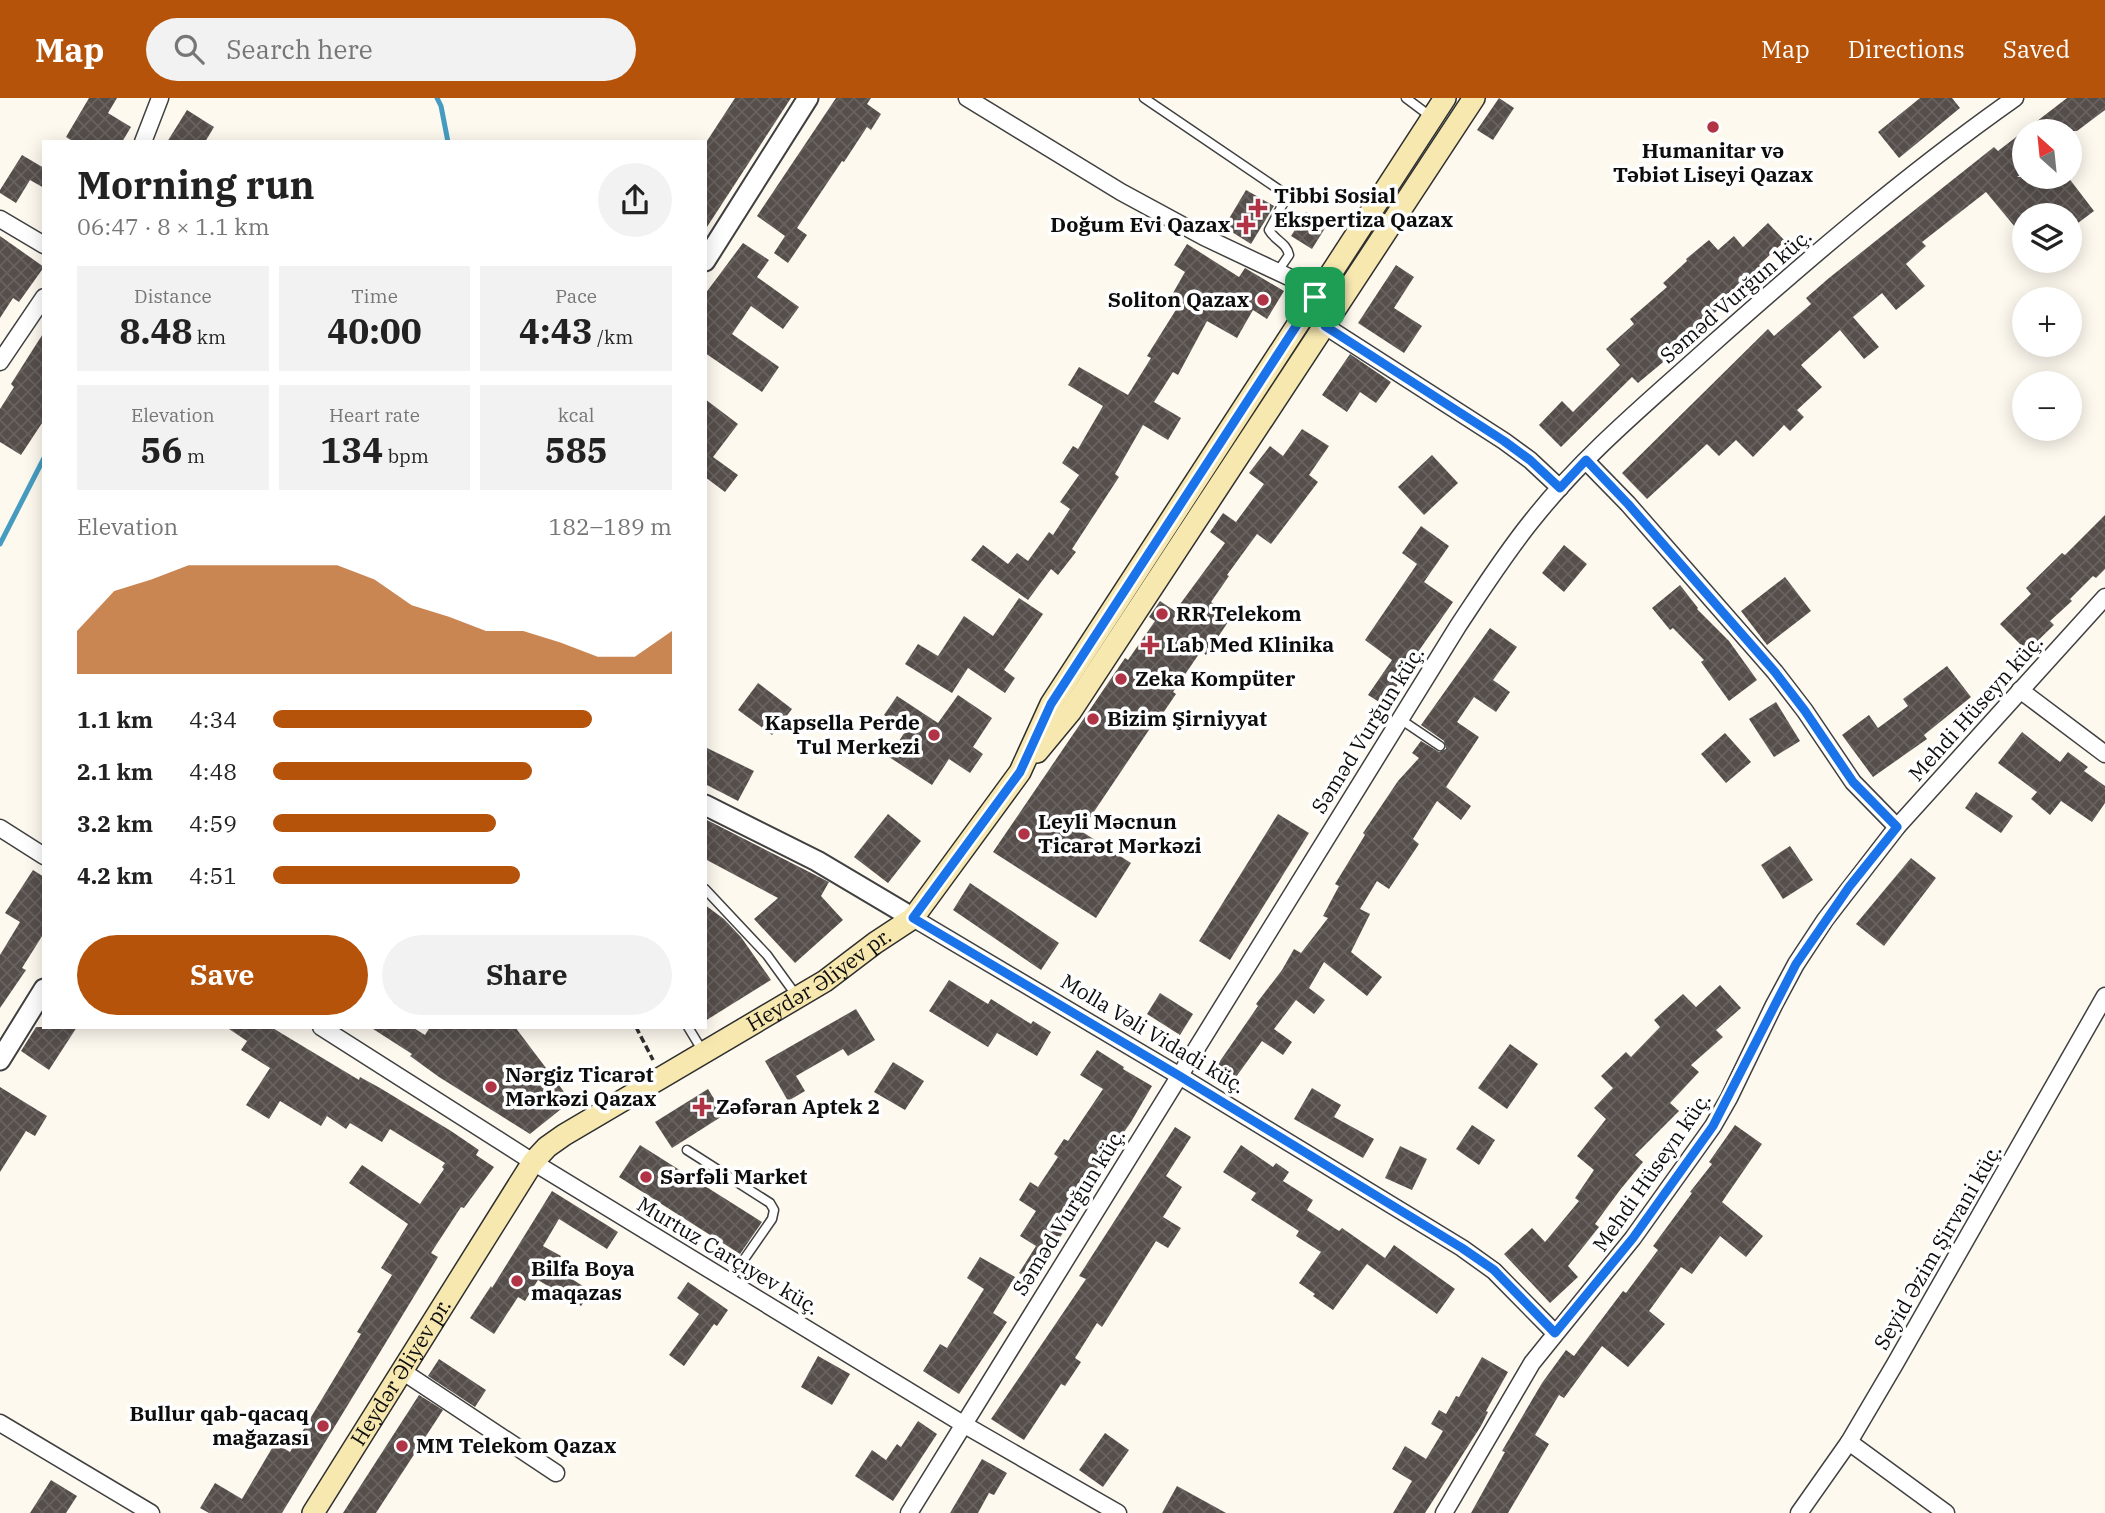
<!DOCTYPE html>
<meta charset="utf-8">
<style>
body{margin:0;font-family:"IBM Plex Serif",serif;background:#f2f2f2;color:#222;height:100vh;display:flex;flex-direction:column;font-size:26px;white-space:nowrap}
*{box-sizing:border-box;margin:0}
p{font-size:23px;color:#767676}
.icon{flex:none;width:38px;height:38px;fill:none;stroke:currentColor;stroke-width:2;stroke-linecap:round;stroke-linejoin:round}
.map{position:relative;flex:1;overflow:hidden}
.sheet{position:absolute;left:42px;top:42px;width:665px;height:889px;display:flex;flex-direction:column;background:#fff;border-radius:0px;box-shadow:0 4px 18px #0003}
.sheet>*{flex:none}
.needle{width:46px;rotate:333deg}
.controls{position:absolute;left:2012px;top:21px;display:grid;gap:14px}
.controls a{display:grid;place-items:center;width:70px;height:70px;border-radius:50%;background:#fff;box-shadow:0 4px 18px #0003;font-size:35px}
.pin{position:absolute;display:grid;place-items:center;width:60px;height:60px;color:#fff;margin:-30px;border-radius:14px;box-shadow:0 4px 10px #0006}
.round{display:grid;place-items:center;flex:none;width:74px;height:74px;border-radius:37px;background:#f2f2f2}
.headline{display:flex;align-items:center;justify-content:space-between;height:119px;padding:0 35px}
h1{font-size:38px;font-weight:700;line-height:52px}
.stats{display:grid;grid-template-columns:repeat(3,1fr);gap:10px;height:119px;padding:7px 35px}
.stats div{display:grid;align-content:center;border-radius:0px;background:#f2f2f2;text-align:center}
.stats b{font-size:35px;font-weight:700}
.stats small{font-size:19px;font-weight:400}
.stats p{font-size:19px}
.chart{height:196px;padding:14px 35px}
.chart p{display:flex;justify-content:space-between}
.chart svg{width:100%;height:126px;margin-top:7px;fill:#b45309;opacity:.7}
.button{display:flex;gap:14px;margin-top:auto;padding:14px 35px}
.button a{flex:1;height:80px;border-radius:42px;background:#b45309;color:#fff;font-size:28px;font-weight:700;line-height:80px;text-align:center}
.button a+a{background:#f2f2f2;color:#222}
ul{padding:0 35px;list-style:none;font-size:23px}
li{display:grid;grid-template-columns:112px 84px 1fr;align-items:center;height:52px}
li i{height:18px;border-radius:9px;background:#b45309}
header{display:flex;align-items:center;gap:42px;box-sizing:border-box;height:98px;padding:0 35px;background:#b45309;color:#fff}
header strong{font-size:33px}
nav{display:flex;gap:38px;margin-inline-start:auto;font-size:24px}
.search{width:490px;height:63px;background:#f2f2f2;display:flex;align-items:center;gap:18px;box-sizing:border-box;padding:0 24px;border-radius:38px;color:#767676;font-size:26px}
.map>svg:first-child{display:block}
.lines{fill:none;stroke-linecap:round;stroke-linejoin:round}
.stream{stroke:#469cc0;stroke-width:5}
.building{fill:url(#building-cross-hatch)}
.service-casing{stroke:#404040;stroke-width:11}
.minor-casing{stroke:#404040;stroke-width:19}
.tertiary-casing{stroke:#404040;stroke-width:23}
.secondary-casing{stroke:#2f2f2f;stroke-width:24}
.path{stroke:#2f2f2f;stroke-width:3.5;stroke-dasharray:7 3.5;stroke-linecap:butt}
.service{stroke:#fff;stroke-width:8}
.minor{stroke:#fff;stroke-width:16}
.tertiary{stroke:#fff;stroke-width:19}
.secondary{stroke:#f7e8b0;stroke-width:21}
.route-casing{stroke:#fff;stroke-width:14}
.route{stroke:#1a73e8;stroke-width:9}
.poi-dot{fill:#b03346;stroke:#fff;stroke-width:2.5}
.labels{text-anchor:middle;stroke-width:7;stroke-linejoin:round;paint-order:stroke}
.poi-label{font-size:21px;font-weight:bold;fill:#0d0d0d;stroke:#fff;text-anchor:start}
.street-label{font-size:21px;fill:#0d0d0d;stroke:#fff}
</style>
<header>
<strong>Map</strong>
<div class="search"><svg class="icon" aria-label="search" viewBox="0 0 24 24"><circle cx="10" cy="10" r="6"/><path d="M15 15l6 6"/></svg>Search here</div>
<nav><a>Map</a><a>Directions</a><a>Saved</a></nav>
</header>
<div class="map">
<svg width="2105" height="1415" viewBox="0 0 2105 1415">
<defs>
<pattern id="building-cross-hatch" width="8" height="8" patternUnits="userSpaceOnUse" patternTransform="scale(1.75)"><rect width="8" height="8" fill="#554e4b"/><path d="M0 0l8 8M0 8l8-8" fill="none" stroke="#686360"/></pattern>
</defs>
<rect width="100%" height="100%" fill="#fdf9ef"/>
<g class="lines">
<g class="stream">
<path d="M437,0L441,8L448,44"/>
<path d="M0,446L44,360"/>
</g>
</g>
<g class="building">
<path d="M89,0H117L108,15L131,29L122,44H74L66,39Z"/>
<path d="M735,0H791L705,132V46Z"/>
<path d="M836,0H871L867,6L881,16L871,32L867,29L844,64L842,63L797,130L807,137L788,165L774,155L785,138L757,118Z"/>
<path d="M1499,0L1514,10L1493,42L1477,32Z"/>
<path d="M1920,0H1952L1960,10L1899,60L1878,34Z"/>
<path d="M2067,0H2105V12L2077,33H2025V73L2017,79H2068L2094,113L2070,131V117H2025V141L1986,94L1922,144L1926,148L1906,166L1925,188L1896,212L1882,195L1853,219L1879,249L1864,261L1840,232L1801,267L1822,289L1797,312L1804,319L1790,333L1784,327L1753,359L1736,342L1719,358L1707,346L1647,401L1622,375L1768,231L1774,238L1811,206L1806,200L1829,180L1994,49L1998,53Z"/>
<path d="M187,12L214,29L205,44H167Z"/>
<path d="M22,57L44,70V90L30,82L16,105L0,95V92Z"/>
<path d="M1246,92L1274,108L1251,146L1224,129Z"/>
<path d="M1306,114L1327,127L1312,151L1291,138Z"/>
<path d="M1768,125L1785,143L1759,167L1765,173L1724,206L1662,265L1638,285L1632,279L1561,349L1539,327L1562,303L1573,314L1620,267L1606,251L1634,226L1630,221L1667,189L1663,185L1687,163L1686,161L1709,142L1718,152L1734,138L1743,149Z"/>
<path d="M0,138L44,169L19,204L13,200L0,220Z"/>
<path d="M743,145L769,162L757,179L799,209L783,231L751,208L732,236L779,269L762,294L705,255V196Z"/>
<path d="M1187,146L1239,179L1245,170L1284,193L1267,221L1253,212L1237,240L1207,223L1178,277L1173,274L1154,304L1181,320L1168,342L1143,327L1115,376L1119,379L1072,451L1076,454L1058,477L1051,471L1028,502L971,462L983,447L1008,466L1017,455L1028,463L1049,434L1053,437L1070,411L1060,404L1079,377L1062,365L1073,348L1078,351L1103,308L1068,287L1079,269L1128,297L1151,260L1147,258L1179,207L1169,202L1185,174L1174,167Z"/>
<path d="M1396,167L1414,179L1394,210L1422,228L1404,255L1358,225Z"/>
<path d="M44,234V322L21,357L0,344V311L14,289L11,286Z"/>
<path d="M1350,256L1391,284L1376,305L1360,294L1347,314L1322,297Z"/>
<path d="M705,301L738,326L713,359L738,377L725,394L705,379Z"/>
<path d="M1302,331L1329,348L1309,377L1318,384L1271,446L1257,436L1227,477L1229,478L1211,504L1232,518L1206,557L1201,553L1173,594L1176,596L1159,621L1157,620L1081,733L1131,765L1096,820L993,754L1125,560L1128,562L1155,523L1149,519L1160,503L1175,513L1225,445L1210,434L1223,415L1236,424L1264,386L1249,375L1270,348L1283,358Z"/>
<path d="M1432,357L1458,385L1424,417L1398,389Z"/>
<path d="M2105,417V471L2096,480L2093,478L2070,501L2072,503L2050,523L2054,527L2027,553L2000,526L2031,496L2026,490L2062,455L2065,457Z"/>
<path d="M1421,428L1449,448L1424,484L1453,504L1399,581L1401,582L1384,607L1368,597L1392,562L1365,542L1417,466L1402,455Z"/>
<path d="M1564,447L1587,466L1564,494L1542,475Z"/>
<path d="M1785,479L1811,513L1767,547L1741,513Z"/>
<path d="M1680,487L1698,510L1697,511L1729,543L1757,582L1729,603L1701,564L1704,562L1673,530L1670,532L1652,510Z"/>
<path d="M1019,500L1043,516L1004,572L1015,580L1005,595L968,570L952,595L905,566L918,546L938,558L964,518L993,538Z"/>
<path d="M1490,530L1517,549L1493,582L1510,594L1496,614L1474,599L1457,624L1479,639L1446,689L1471,708L1461,722L1437,703L1413,741L1419,746L1389,791L1377,783L1360,811L1370,816L1351,854L1382,879L1367,898L1324,864L1309,890L1325,902L1314,916L1296,902L1274,931L1292,944L1283,957L1262,943L1236,979L1218,966L1258,908L1256,906L1282,872L1294,851L1301,855L1328,820L1323,818L1339,788L1335,786L1365,737L1363,735L1398,683L1419,660L1412,655L1421,643L1439,654L1446,651L1444,643L1421,627Z"/>
<path d="M1947,568L1971,599L1924,637L1927,641L1873,679L1842,637L1869,617L1878,630L1908,608L1903,601Z"/>
<path d="M758,585L792,611L772,637L738,612Z"/>
<path d="M958,597L992,620L973,649L983,656L970,675L949,661L932,687L889,659L906,632L884,617L897,598L938,625Z"/>
<path d="M1776,604L1800,643L1774,659L1749,621Z"/>
<path d="M2022,634L2060,664L2068,654L2088,669L2084,673L2105,688V705L2092,724L2061,703L2050,717L2031,701L2037,694L1998,665Z"/>
<path d="M1725,635L1751,664L1726,685L1701,656Z"/>
<path d="M705,649L754,673L738,703L705,686Z"/>
<path d="M1976,694L2013,718L2001,735L1965,710Z"/>
<path d="M888,716L921,743L888,785L854,759Z"/>
<path d="M1278,716L1309,735L1230,862L1199,843Z"/>
<path d="M705,721L829,784L821,798L843,822L795,865L754,821L778,800L705,761Z"/>
<path d="M1790,748L1813,782L1783,801L1761,767Z"/>
<path d="M1911,760L1936,780L1884,848L1856,826Z"/>
<path d="M33,772L44,779V835L22,870L26,872L0,910V857L20,824L5,815Z"/>
<path d="M970,785L1059,845L1041,872L953,812Z"/>
<path d="M705,807L724,821L741,839L771,882L705,923Z"/>
<path d="M949,882L988,906L991,901L1031,926L1033,923L1051,934L1037,958L997,935L988,949L929,913Z"/>
<path d="M1720,887L1741,910L1716,932L1723,939L1691,967L1699,974L1670,1005L1679,1013L1635,1057L1643,1064L1620,1092L1595,1126L1599,1129L1568,1168L1578,1179L1550,1205L1504,1156L1532,1130L1545,1144L1579,1103L1575,1100L1594,1072L1577,1058L1606,1021L1594,1010L1613,990L1601,978L1626,954L1631,959L1660,929L1654,922L1683,896L1696,909Z"/>
<path d="M1160,895L1193,916L1180,937L1147,916Z"/>
<path d="M856,911L875,942L848,958L843,951L796,978L805,993L788,1003L765,963Z"/>
<path d="M36,929H77L49,972L21,953Z"/>
<path d="M226,929H271L359,982L360,979L380,990L451,1033L479,1052L476,1057L494,1069L464,1110L461,1109L431,1155L438,1159L282,1415H209L200,1410L215,1385L242,1401L275,1345L290,1354L361,1236L357,1234L392,1177L381,1170L408,1126L349,1085L362,1067L420,1106L444,1071L442,1069L445,1065L390,1031L382,1044L350,1025L346,1031L327,1018L321,1028L280,1003L269,1021L246,1007L270,970L241,952L247,943Z"/>
<path d="M370,929H412L425,937L430,929H515L571,1003L530,1036L439,979L410,958L412,956Z"/>
<path d="M1510,946L1538,966L1507,1011L1478,990Z"/>
<path d="M1097,952L1124,969L1123,971L1152,988L1131,1024L1108,1057L1106,1056L1088,1084L1091,1085L1074,1112L1077,1113L1032,1183L1019,1175L1036,1148L1020,1138L1036,1113L1019,1102L1030,1084L1038,1089L1058,1059L1054,1056L1064,1041L1068,1043L1103,991L1080,977Z"/>
<path d="M893,964L924,983L905,1012L874,994Z"/>
<path d="M0,989L47,1018L35,1038L26,1033L0,1074Z"/>
<path d="M1312,990L1341,1007L1334,1019L1374,1041L1363,1060L1294,1021Z"/>
<path d="M708,991L724,1017L672,1050L655,1024Z"/>
<path d="M1472,1027L1495,1042L1479,1067L1456,1051Z"/>
<path d="M1735,1027L1762,1046L1722,1104L1763,1138L1746,1159L1720,1138L1692,1176L1681,1169L1649,1213L1665,1226L1628,1269L1602,1248L1564,1300L1559,1297L1535,1337L1549,1346L1508,1415H1471L1505,1354L1502,1353L1542,1285L1566,1252L1574,1258L1623,1193L1626,1195L1658,1152L1653,1148L1692,1095L1690,1094L1712,1066L1709,1064Z"/>
<path d="M1175,1029L1191,1039L1166,1078L1182,1089L1163,1119L1181,1130L1168,1150L1156,1143L1102,1229L1097,1225L1075,1260L1081,1264L1065,1288L1061,1286L1024,1342L991,1321L1086,1181L1079,1178Z"/>
<path d="M640,1047L762,1124L740,1156L619,1079Z"/>
<path d="M1241,1047L1273,1069L1276,1065L1289,1074L1283,1083L1313,1102L1307,1112L1339,1133L1342,1130L1385,1160L1394,1147L1455,1191L1437,1216L1367,1166L1333,1212L1313,1198L1315,1196L1299,1185L1321,1154L1296,1138L1299,1133L1251,1102L1256,1095L1223,1074Z"/>
<path d="M1400,1048L1427,1061L1412,1092L1385,1080Z"/>
<path d="M552,1093L618,1134L607,1151L559,1121L543,1148L561,1158L554,1170L591,1193L581,1208L538,1182L525,1203L518,1199L494,1236L470,1220L491,1188L492,1190Z"/>
<path d="M980,1159L1015,1179L993,1215L1007,1224L959,1296L923,1273L940,1246L947,1250L984,1191L967,1180Z"/>
<path d="M688,1184L728,1212L717,1228L714,1226L684,1268L669,1257L699,1216L677,1200Z"/>
<path d="M818,1258L850,1276L832,1307L801,1289Z"/>
<path d="M1482,1259L1508,1274L1486,1313L1488,1314L1481,1328L1425,1415H1393L1412,1383L1392,1371L1405,1348L1426,1361L1443,1333L1431,1326L1439,1312L1446,1316L1456,1298L1459,1299Z"/>
<path d="M439,1261L486,1292L475,1309L428,1278Z"/>
<path d="M419,1297L443,1312L376,1415H343Z"/>
<path d="M918,1323L937,1336L893,1403L855,1378L872,1352L886,1362L897,1346L901,1349Z"/>
<path d="M1105,1335L1129,1352L1103,1389L1079,1372Z"/>
<path d="M982,1361L1007,1375L994,1397L989,1395L978,1415H950Z"/>
<path d="M51,1382L77,1398L66,1415H30Z"/>
<path d="M1177,1388L1226,1415H1162Z"/>
</g>
<g class="lines">
<defs>
<g id="service">
<path d="M1144,0L1284,95L1285,102L1269,132C1275,143 1286,144 1289,157L1278,173"/>
<path d="M1406,0L1430,18"/>
<path d="M1400,621L1440,648"/>
<path d="M705,791L767,857L796,897"/>
<path d="M688,929L702,952"/>
<path d="M687,1052L770,1105L774,1112L772,1121L729,1183"/>
</g>
<g id="minor">
<path d="M967,0L1121,94L1204,139L1295,182L1315,199"/>
<path d="M143,44L160,0"/>
<path d="M0,121L44,147"/>
<path d="M1325,228L1504,343L1530,362L1560,390"/>
<path d="M0,264L44,199"/>
<path d="M1586,363L1628,406L1775,574L1805,613L1853,684L1897,729"/>
<path d="M2020,592L2105,656"/>
<path d="M0,730L44,758"/>
<path d="M913,820L1178,977L1462,1150L1494,1173L1555,1235"/>
<path d="M321,929L533,1064L963,1326L1118,1415"/>
<path d="M402,1273L556,1375"/>
<path d="M0,1325L151,1415"/>
<path d="M1849,1344L1946,1415"/>
<path d="M909,1415L1458,528C1482,492 1506,454 1534,420C1584,357 1648,304 1708,250C1807,162 1907,76 2015,0"/>
<path d="M1444,1415L1532,1265L1633,1140L1713,1028L1729,1000L1774,907L1796,866L1825,822L1897,729L2105,499"/>
<path d="M1799,1415L1849,1344L1895,1266L2105,898"/>
</g>
<g id="tertiary">
<path d="M705,163L808,0"/>
<path d="M705,707L817,763L913,820"/>
<path d="M0,962L44,891"/>
</g>
<g id="secondary">
<path d="M1037,654L1071,613L1474,0"/>
<path id="s1" d="M313,1415L533,1064L547,1049L564,1037L825,883L875,845L913,820L1020,674L1051,606L1445,0"/>
</g>
</defs>
<use href="#service" class="service-casing"/>
<use href="#minor" class="minor-casing"/>
<use href="#tertiary" class="tertiary-casing"/>
<use href="#secondary" class="secondary-casing"/>
<path class="path" d="M636,929L653,962"/>
<use href="#service" class="service"/>
<use href="#minor" class="minor"/>
<use href="#tertiary" class="tertiary"/>
<use href="#secondary" class="secondary"/>
</g>
<g class="lines">
<defs>
<path id="route" d="M1315,199L1336,211L1325,228L1504,343L1530,362L1560,390L1586,362L1628,406L1775,574L1805,613L1853,684L1897,729L1849,789L1796,866L1713,1028L1633,1140L1555,1235L1494,1172L1462,1150L1178,977L913,820L1020,674L1051,606Z"/>
</defs>
<use href="#route" class="route-casing"/>
<use href="#route" class="route"/>
</g>
<g class="poi-dot">
<circle cx="1713" cy="29" r="7"/>
<path d="M1254.5 99.5h7v7h7v7h-7v7h-7v-7h-7v-7h7z"/>
<path d="M1242.5 116.5h7v7h7v7h-7v7h-7v-7h-7v-7h7z"/>
<circle cx="1263" cy="202" r="7"/>
<circle cx="1162" cy="516" r="7"/>
<path d="M1146.5 536.5h7v7h7v7h-7v7h-7v-7h-7v-7h7z"/>
<circle cx="1121" cy="581" r="7"/>
<circle cx="1093" cy="621" r="7"/>
<circle cx="934" cy="637" r="7"/>
<circle cx="1024" cy="736" r="7"/>
<circle cx="491" cy="989" r="7"/>
<path d="M698.5 998.5h7v7h7v7h-7v7h-7v-7h-7v-7h7z"/>
<circle cx="646" cy="1079" r="7"/>
<circle cx="517" cy="1183" r="7"/>
<circle cx="323" cy="1328" r="7"/>
<circle cx="402" cy="1348" r="7"/>
</g>
<g class="labels">
<g class="poi-label">
<text x="1713" y="60" text-anchor="middle">Humanitar və<tspan x="1713" dy="24">Təbiət Liseyi Qazax</tspan></text>
<text x="1274" y="105">Tibbi Sosial<tspan x="1274" dy="24">Ekspertiza Qazax</tspan></text>
<text x="1230" y="134" text-anchor="end">Doğum Evi Qazax</text>
<text x="1249" y="209" text-anchor="end">Soliton Qazax</text>
<text x="1176" y="523">RR Telekom</text>
<text x="1166" y="554">Lab Med Klinika</text>
<text x="1135" y="588">Zeka Kompüter</text>
<text x="1107" y="628">Bizim Şirniyyat</text>
<text x="920" y="632" text-anchor="end">Kapsella Perde<tspan x="920" dy="24">Tul Merkezi</tspan></text>
<text x="1038" y="731">Leyli Məcnun<tspan x="1038" dy="24">Ticarət Mərkəzi</tspan></text>
<text x="505" y="984">Nərgiz Ticarət<tspan x="505" dy="24">Mərkəzi Qazax</tspan></text>
<text x="716" y="1016">Zəfəran Aptek 2</text>
<text x="660" y="1086">Sərfəli Market</text>
<text x="531" y="1178">Bilfa Boya<tspan x="531" dy="24">maqazas</tspan></text>
<text x="309" y="1323" text-anchor="end">Bullur qab-qacaq<tspan x="309" dy="24">mağazası</tspan></text>
<text x="416" y="1355">MM Telekom Qazax</text>
</g>
<g class="street-label">
<text transform="translate(1736 198) rotate(-41)" y="7">Səməd Vurğun küç.</text>
<text transform="translate(1976 610) rotate(-48)" y="7">Mehdi Hüseyn küç.</text>
<text transform="translate(1368 632) rotate(-58)" y="7">Səməd Vurğun küç.</text>
<text dy="7" stroke="none"><textPath href="#s1" startOffset="754">Heydər Əliyev pr.</textPath></text>
<text transform="translate(1153 936) rotate(31)" y="7">Molla Vəli Vidadi küç.</text>
<text transform="translate(1652 1074) rotate(-55)" y="7">Mehdi Hüseyn küç.</text>
<text transform="translate(1069 1114) rotate(-58)" y="7">Səməd Vurğun küç.</text>
<text transform="translate(1938 1149) rotate(-60)" y="7">Seyid Əzim Şirvani küç.</text>
<text transform="translate(728 1158) rotate(31)" y="7">Murtuz Carçıyev küç.</text>
<text dy="7" stroke="none"><textPath href="#s1" startOffset="166">Heydər Əliyev pr.</textPath></text>
</g>
</g>
</svg>
<div class="controls">
<a><svg class="needle" viewBox="-14 -14 28 28"><path d="M0-13l5 13h-10z" fill="#e53935"/><path d="M0 13l5-13h-10z" fill="#767676"/></svg></a>
<a><svg class="icon" aria-label="layers" viewBox="0 0 24 24"><path d="M12 4l9 5-9 5-9-5zM3 14l9 5 9-5"/></svg></a>
<a>+</a>
<a>−</a>
</div>
<div class="pin" style="left:1315px;top:199px;background:#1e9e55"><svg class="icon" aria-label="arrive" viewBox="0 0 24 24"><path d="M6 21V4h12l-3 4 3 4H6"/></svg></div>
<section class="sheet">
<div class="headline"><div><h1>Morning run</h1><p>06:47 · 8 × 1.1 km</p></div><a class="round"><svg class="icon" aria-label="share" viewBox="0 0 24 24"><path d="M12 15V3M7 8l5-5 5 5M5 13v7h14v-7"/></svg></a></div>
<div class="stats">
<div><p>Distance</p><b>8.48<small> km</small></b></div>
<div><p>Time</p><b>40:00</b></div>
<div><p>Pace</p><b>4:43<small> /km</small></b></div>
</div>
<div class="stats">
<div><p>Elevation</p><b>56<small> m</small></b></div>
<div><p>Heart rate</p><b>134<small> bpm</small></b></div>
<div><p>kcal</p><b>585</b></div>
</div>
<div class="chart"><p><span>Elevation</span>182–189 m</p>
<svg viewBox="0 0 160 44" preserveAspectRatio="none"><path d="M0 44V29L10 15L20 11L30 6L40 6L50 6L60 6L70 6L80 11L90 20L100 24L110 29L120 29L130 33L140 38L150 38L160 29V44z"/></svg>
</div>
<ul>
<li><b>1.1 km</b>4:34<i style="width:80%"></i></li>
<li><b>2.1 km</b>4:48<i style="width:65%"></i></li>
<li><b>3.2 km</b>4:59<i style="width:56%"></i></li>
<li><b>4.2 km</b>4:51<i style="width:62%"></i></li>
</ul>
<div class="button"><a>Save</a><a>Share</a></div>
</section>
</div>
